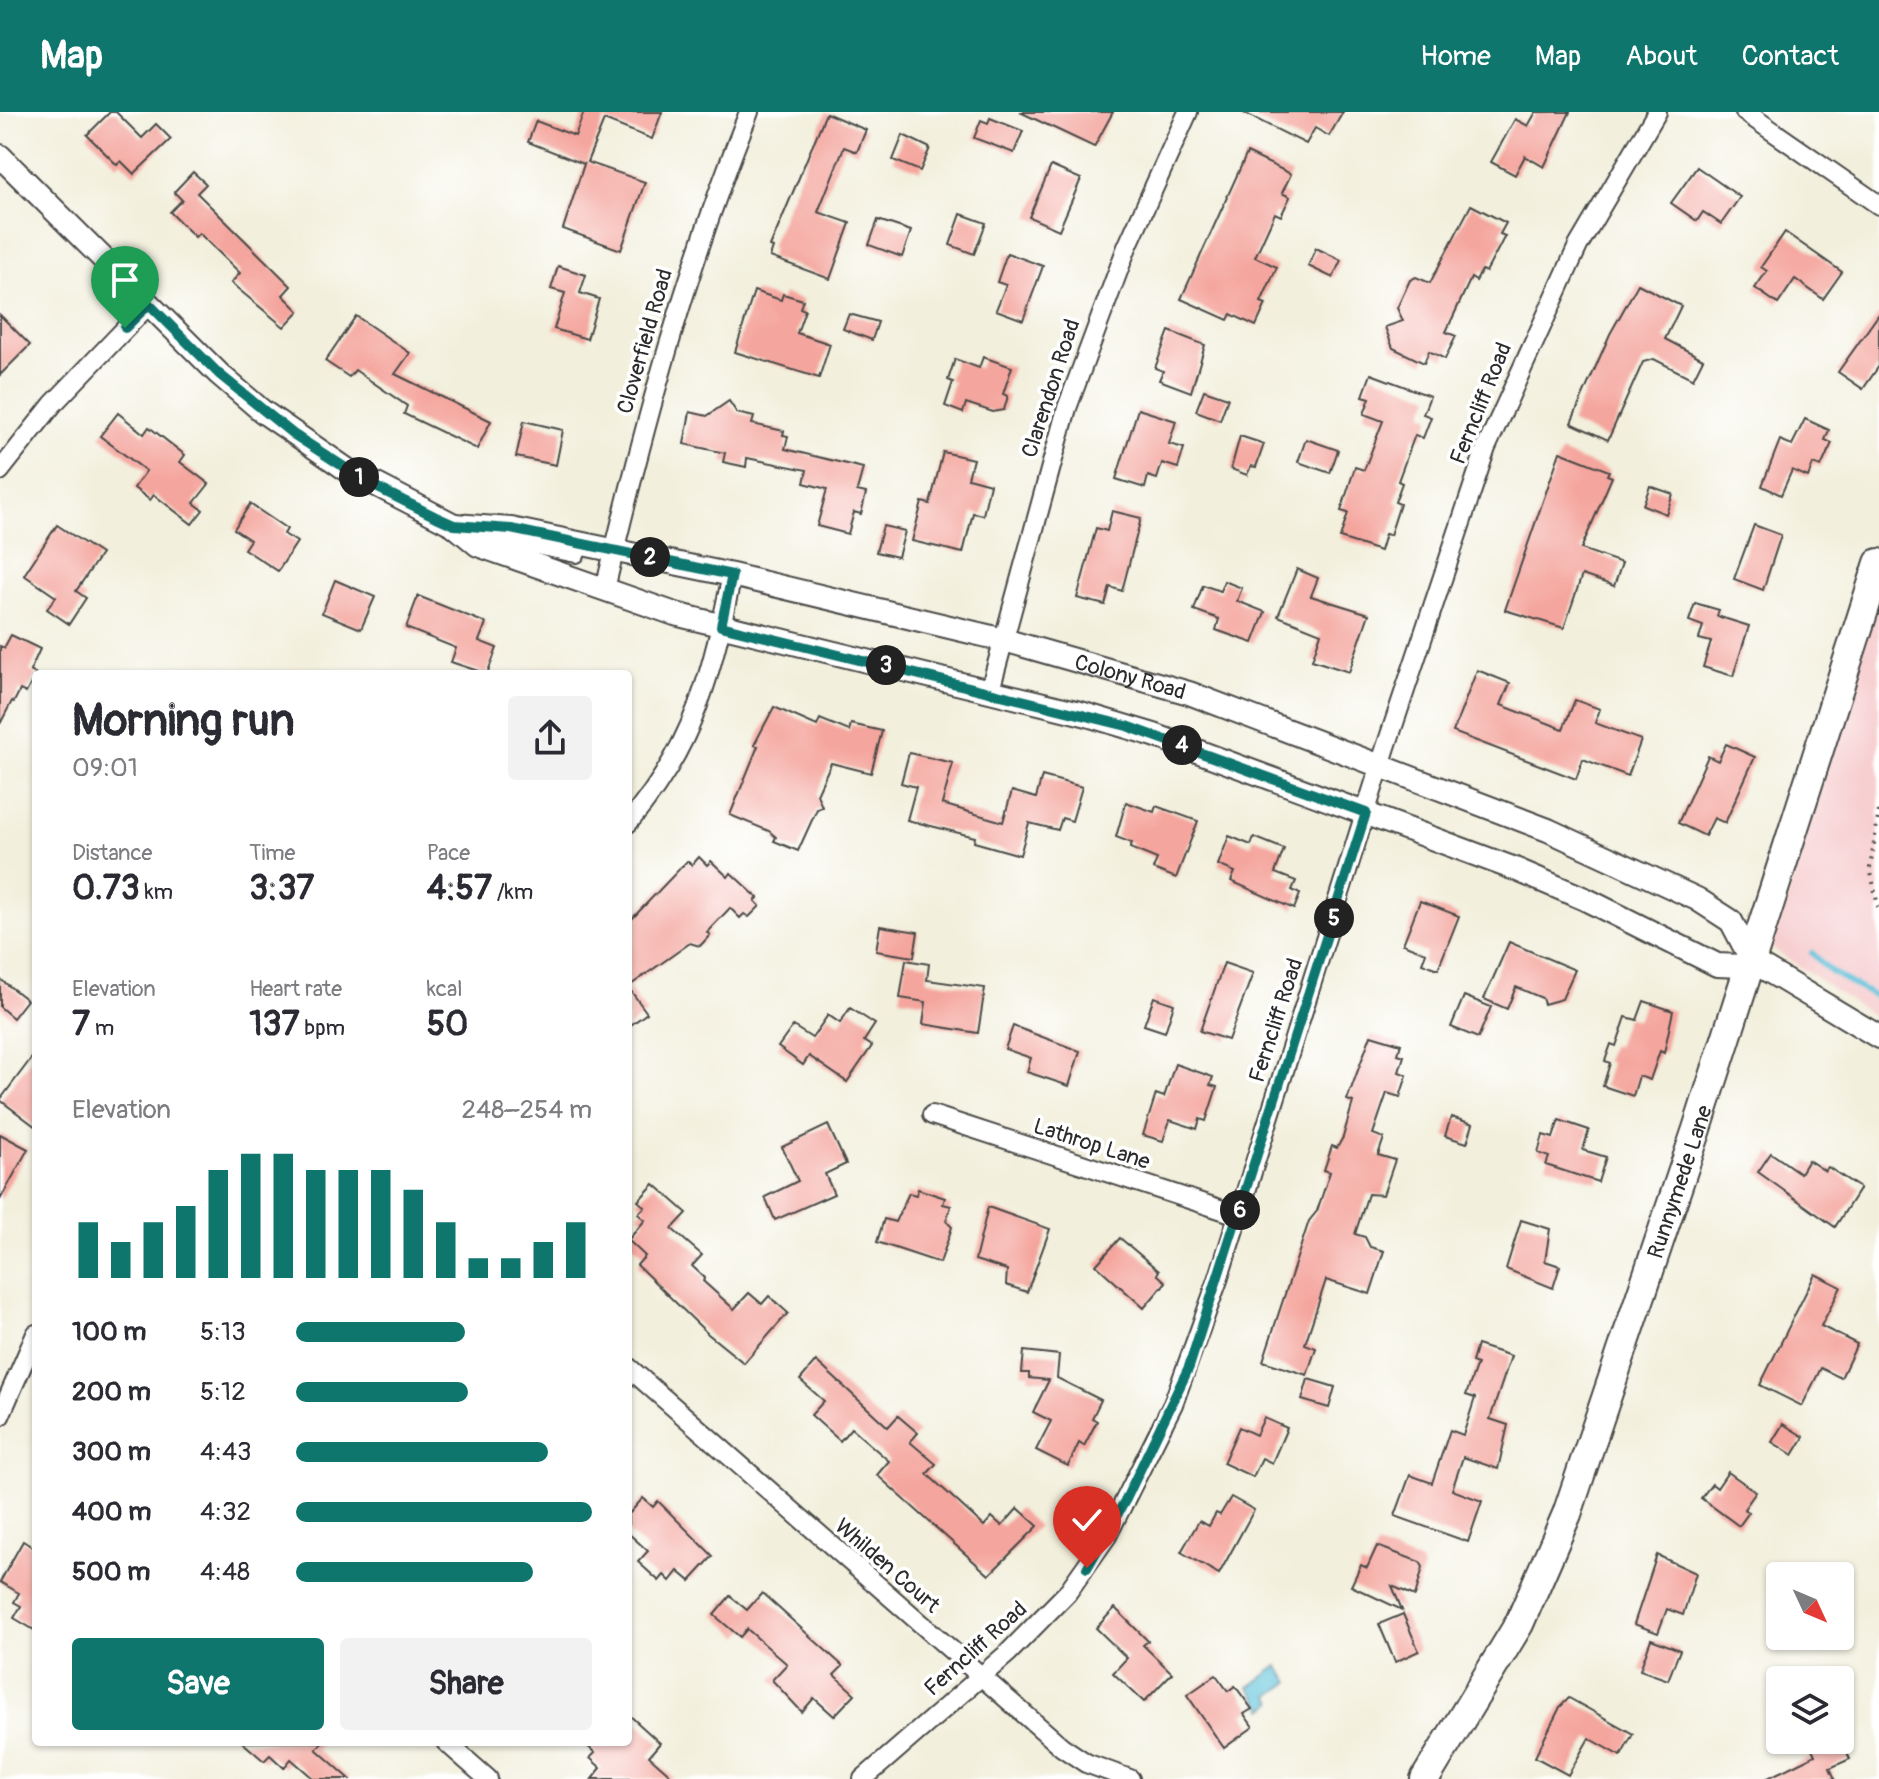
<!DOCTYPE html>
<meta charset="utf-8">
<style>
body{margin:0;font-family:Pangolin,sans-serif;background:#f2f2f3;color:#2b2b33;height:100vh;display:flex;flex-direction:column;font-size:30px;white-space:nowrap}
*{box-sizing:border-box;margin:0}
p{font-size:26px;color:#7c7c81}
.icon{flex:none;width:44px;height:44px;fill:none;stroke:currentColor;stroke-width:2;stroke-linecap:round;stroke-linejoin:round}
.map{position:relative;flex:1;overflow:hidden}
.side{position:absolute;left:32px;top:558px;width:600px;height:1076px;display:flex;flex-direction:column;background:#fff;border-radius:8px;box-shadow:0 2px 6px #0004}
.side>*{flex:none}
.needle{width:52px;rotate:134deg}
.buttons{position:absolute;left:1766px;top:1450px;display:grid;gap:16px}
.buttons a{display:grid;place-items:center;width:88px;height:88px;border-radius:8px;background:#fff;box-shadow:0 2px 6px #0004;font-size:40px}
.pin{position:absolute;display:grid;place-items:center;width:68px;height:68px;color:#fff;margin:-82px -34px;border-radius:50% 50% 50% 0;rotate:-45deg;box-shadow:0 0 8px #0007}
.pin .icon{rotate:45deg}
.km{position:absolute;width:40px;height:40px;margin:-20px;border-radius:50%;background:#222;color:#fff;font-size:22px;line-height:40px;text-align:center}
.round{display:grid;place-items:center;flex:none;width:84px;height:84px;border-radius:8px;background:#f2f2f3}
.headline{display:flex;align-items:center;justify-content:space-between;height:136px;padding:0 40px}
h1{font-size:44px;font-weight:700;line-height:60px}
.figures{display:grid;grid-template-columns:repeat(3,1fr);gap:12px;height:136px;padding:8px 40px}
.figures div{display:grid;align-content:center}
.figures b{font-size:34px;font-weight:700}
.figures small{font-size:22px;font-weight:400}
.figures p{font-size:22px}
.chart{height:224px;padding:16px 40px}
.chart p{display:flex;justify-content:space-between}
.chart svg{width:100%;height:144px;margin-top:8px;stroke:#0f766e;stroke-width:6}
.primary-button{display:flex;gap:16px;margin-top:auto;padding:16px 40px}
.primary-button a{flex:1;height:92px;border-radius:8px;background:#0f766e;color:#fff;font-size:32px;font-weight:700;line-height:92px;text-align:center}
.primary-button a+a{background:#f2f2f3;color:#2b2b33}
ul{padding:0 40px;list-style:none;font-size:26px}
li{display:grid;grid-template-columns:128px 96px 1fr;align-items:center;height:60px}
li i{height:20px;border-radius:10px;background:#0f766e}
header{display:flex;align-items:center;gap:48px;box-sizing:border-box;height:112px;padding:0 40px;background:#0f766e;color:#fff}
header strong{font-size:38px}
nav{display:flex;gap:44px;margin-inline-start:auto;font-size:28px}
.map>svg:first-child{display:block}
.built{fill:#f7cfd0}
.water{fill:#5cc1d9;stroke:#447682;stroke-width:2}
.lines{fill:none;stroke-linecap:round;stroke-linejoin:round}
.stream{stroke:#5cc1d9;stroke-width:6}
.building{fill:#f4a69e}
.minor-casing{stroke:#494846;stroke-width:22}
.tertiary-casing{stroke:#494846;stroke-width:26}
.primary-casing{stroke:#494846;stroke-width:32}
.path{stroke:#494846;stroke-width:4;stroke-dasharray:2 6;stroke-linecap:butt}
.minor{stroke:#fff;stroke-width:18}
.tertiary{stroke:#fff;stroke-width:22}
.primary{stroke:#fff;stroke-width:28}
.route-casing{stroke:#fff;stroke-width:16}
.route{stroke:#0f766e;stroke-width:10}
.labels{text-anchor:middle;stroke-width:7;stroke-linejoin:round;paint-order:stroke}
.street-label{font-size:22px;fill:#2b2b2b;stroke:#fff}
</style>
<header>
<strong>Map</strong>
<nav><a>Home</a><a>Map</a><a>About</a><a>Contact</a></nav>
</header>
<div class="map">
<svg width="1879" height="1667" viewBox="0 0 1879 1667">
<rect width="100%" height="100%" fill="#fff"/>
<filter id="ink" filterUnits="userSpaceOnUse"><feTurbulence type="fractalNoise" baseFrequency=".0125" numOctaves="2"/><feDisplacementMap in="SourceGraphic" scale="16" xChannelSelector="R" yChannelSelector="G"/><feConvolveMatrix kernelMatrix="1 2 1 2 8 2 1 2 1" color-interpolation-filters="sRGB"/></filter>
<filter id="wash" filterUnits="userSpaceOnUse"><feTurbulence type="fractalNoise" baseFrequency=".006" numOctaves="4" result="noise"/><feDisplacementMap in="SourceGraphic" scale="32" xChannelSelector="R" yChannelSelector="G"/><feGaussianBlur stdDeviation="1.8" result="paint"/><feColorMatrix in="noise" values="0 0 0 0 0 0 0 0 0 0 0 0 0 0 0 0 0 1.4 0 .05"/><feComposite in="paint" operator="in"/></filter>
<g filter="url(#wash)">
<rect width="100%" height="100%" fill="#f2efdc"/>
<path class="built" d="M1879,487V908L1772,836Z"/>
<path class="water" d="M1278,1554L1290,1570L1270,1584L1274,1590L1264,1597L1249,1575Z"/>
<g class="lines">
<path class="stream" d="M1812,841L1831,860L1879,887"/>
</g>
<g id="blocks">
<g class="building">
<path d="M110,0H116L142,26L156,12L171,27L134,62L121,49L117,53L87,23Z"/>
<path d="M584,0H662L652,27L604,8L587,50L645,70L621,138L563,117L584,52L528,30L536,9L575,24Z"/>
<path d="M1020,0H1113L1094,35Z"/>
<path d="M1242,0H1343L1329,24L1315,16L1306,32Z"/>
<path d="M1536,0H1570L1544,55L1525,44L1515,63L1491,50L1515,7L1528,14Z"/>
<path d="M826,1L866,18L857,40L844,35L818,100L850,111L830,167L770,145L773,136L770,135Z"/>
<path d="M990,6L1023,19L1014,41L974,26L981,8L988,11Z"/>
<path d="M903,23L930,36L920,59L893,48Z"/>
<path d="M1247,41L1291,62L1282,81L1290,85L1281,104L1275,101L1255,145L1277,155L1261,190L1266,192L1256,214L1231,202L1228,208L1181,187Z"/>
<path d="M1051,54L1081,67L1059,118L1029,105Z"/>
<path d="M1697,55L1740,85L1721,112L1703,100L1697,109L1671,91Z"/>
<path d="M193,60L206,72L197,81L291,174L283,183L299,199L284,215L231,171L240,161L199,121L195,125L170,100L182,88L174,80Z"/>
<path d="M1471,93L1506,111L1500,122L1505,124L1486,160L1482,158L1476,169L1471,166L1446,220L1456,224L1445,247L1429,239L1424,251L1393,236L1385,215L1403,209L1397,196L1410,168L1416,165L1430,171Z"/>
<path d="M961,102L986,111L974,142L950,133Z"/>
<path d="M878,108L911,119L902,145L869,133Z"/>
<path d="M1785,120L1842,160L1823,187L1795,167L1778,192L1755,176L1767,159L1761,155Z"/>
<path d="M1316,136L1341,148L1333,166L1308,154Z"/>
<path d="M1007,141L1043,154L1023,208L996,198L1006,173L997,170Z"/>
<path d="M558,154L586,163L580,181L599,187L587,227L554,217L565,181L551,177Z"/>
<path d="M1638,172L1681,194L1665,227L1703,247L1693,267L1654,247L1643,250L1608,328L1571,311L1610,222Z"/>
<path d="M754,179L781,188L783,182L803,188L800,196L805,198L797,221L830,232L819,266L735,240Z"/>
<path d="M849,202L878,210L872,228L843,217Z"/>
<path d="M1879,202V254L1863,277L1838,260Z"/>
<path d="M0,203L30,233L0,263Z"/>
<path d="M356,204L410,241L395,262L491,309L477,337L404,302L407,294L355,258L349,265L325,249Z"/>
<path d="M1169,219L1205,233L1191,280L1159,268L1163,259L1155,256Z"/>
<path d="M983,245L1012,255L1003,282L1008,284L1004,298L993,300L966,291L963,301L945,294L953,270L948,268L955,247L979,256Z"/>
<path d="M1371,262L1430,284L1423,302L1431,305L1423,326L1415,323L1398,369L1402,371L1395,390L1400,392L1390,423L1385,422L1380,439L1340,426L1348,401L1341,399L1355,355L1364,358L1383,309L1364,302L1370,286L1363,284Z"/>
<path d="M1204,278L1228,286L1220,308L1196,299Z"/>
<path d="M729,289L737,301L754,305L752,312L784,319L783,323L788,324L785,337L863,356L857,379L866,381L861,402L854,400L848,422L817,414L827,377L804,371L807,358L747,346L746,355L723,350L725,341L684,332L690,300L707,304Z"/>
<path d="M1138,297L1176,309L1169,332L1184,336L1178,356L1162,351L1157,367L1148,364L1145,376L1116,367Z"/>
<path d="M118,301L144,322L149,315L185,343L180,350L209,372L194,391L203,398L192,412L154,383L150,388L134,376L146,359L100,324Z"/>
<path d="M1805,307L1829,318L1825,328L1832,331L1821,355L1813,352L1808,365L1792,358L1781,383L1762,374L1780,328L1792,333Z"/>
<path d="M524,309L563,318L556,353L516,345Z"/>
<path d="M1240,324L1264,332L1256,355L1251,354L1247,363L1231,357Z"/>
<path d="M1306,327L1338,338L1330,361L1298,350Z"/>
<path d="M943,340L973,347L968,366L990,372L983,403L973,401L963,441L912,429L922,390L930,392Z"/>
<path d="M1560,340L1609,359L1607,363L1612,365L1581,437L1622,451L1614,474L1582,463L1564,516L1505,498Z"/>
<path d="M1650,374L1673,382L1666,402L1643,393Z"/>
<path d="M250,392L287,417L284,422L297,430L278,459L244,437L250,428L234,417Z"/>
<path d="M1112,399L1141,406L1122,479L1110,475L1105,493L1077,486L1096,416L1107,419Z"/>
<path d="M57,413L101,442L76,479L86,486L69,512L47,497L56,485L24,463Z"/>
<path d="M1754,413L1781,423L1763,478L1734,467Z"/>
<path d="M883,414L905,419L898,445L876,440Z"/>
<path d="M1297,457L1318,466L1311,484L1369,502L1349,560L1312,548L1321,521L1278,504Z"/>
<path d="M335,468L375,485L361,517L322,501Z"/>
<path d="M1224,469L1242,476L1237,489L1265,500L1253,531L1216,518L1219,507L1194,498L1203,473L1220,479Z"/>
<path d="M418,484L486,511L479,529L497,536L487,562L451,550L456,536L406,516Z"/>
<path d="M1695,491L1719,498L1717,504L1749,514L1733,564L1703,555L1711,530L1699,527L1703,514L1689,509Z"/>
<path d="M11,523L40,537L30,559L36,562L26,581L20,578L14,590L12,589L0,612V534L4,536Z"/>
<path d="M1477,558L1510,571L1501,593L1563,617L1575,588L1600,597L1595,611L1641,628L1628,664L1583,647L1576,667L1453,620Z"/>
<path d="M774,595L817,614L820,607L849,619L851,612L882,619L871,661L831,651L817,682L822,695L817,697L798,739L774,729L776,725L769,719L730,703L758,634L754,633Z"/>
<path d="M1726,632L1755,645L1725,711L1714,706L1705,724L1678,711L1708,644L1718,649Z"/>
<path d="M909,641L953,651L942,692L1003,710L1012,679L1036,686L1042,664L1082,675L1072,709L1062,706L1058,718L1029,711L1020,743L974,730L975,725L907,708L916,675L901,671Z"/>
<path d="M1126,690L1154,700L1156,694L1198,709L1176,766L1153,757L1157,747L1130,736L1132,731L1116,725Z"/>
<path d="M1229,724L1251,733L1254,725L1284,737L1275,761L1296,769L1292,778L1300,782L1294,797L1231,769L1235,760L1218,753Z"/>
<path d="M699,745L707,753L711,749L728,765L731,761L758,786L755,789L760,794L749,805L744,802L740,806L730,796L707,820L710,823L700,834L690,831L628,875L647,901L628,915V811L687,749L692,753Z"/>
<path d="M1420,789L1459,804L1438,857L1422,851L1426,841L1403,832Z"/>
<path d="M880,814L918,820L914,845L876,839Z"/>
<path d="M1509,830L1575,858L1562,887L1544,892L1542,886L1516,875L1507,897L1484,887Z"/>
<path d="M906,848L929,852L927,868L985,876L978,921L923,912L926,890L900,886Z"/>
<path d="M1224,851L1253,861L1228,928L1200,919Z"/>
<path d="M0,867L27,888L13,906L0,895Z"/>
<path d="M1464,884L1491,895L1478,926L1451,915Z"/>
<path d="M1154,885L1174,892L1165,920L1144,913Z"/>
<path d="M1644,889L1673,899L1664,941L1660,939L1650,968L1639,964L1633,984L1603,974L1610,951L1605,949L1611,932L1616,934L1626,905L1637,908Z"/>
<path d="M850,896L875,912L864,929L872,934L847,970L809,944L803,953L778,935L793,914L812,926L828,903L840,911Z"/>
<path d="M1013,914L1080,939L1069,974L1027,960L1031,946L1005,937Z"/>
<path d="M1371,923L1401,932L1398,942L1404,944L1399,960L1407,963L1400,985L1387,981L1373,1022L1384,1026L1378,1043L1395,1048L1383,1083L1368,1082L1355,1122L1365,1125L1370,1135L1384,1139L1370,1182L1326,1168L1305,1232L1316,1236L1307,1263L1263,1249L1309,1109L1317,1099L1330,1060L1324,1058L1332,1034L1337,1036L1343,1025L1353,990L1347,988Z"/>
<path d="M36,940V1015L0,988Z"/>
<path d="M1175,952L1213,965L1210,973L1217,975L1206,1009L1200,1007L1197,1017L1170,1008L1163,1029L1143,1023L1156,982L1164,985Z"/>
<path d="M1451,1005L1473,1012L1467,1031L1445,1024Z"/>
<path d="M1559,1008L1589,1018L1583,1038L1606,1045L1598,1070L1546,1053L1549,1045L1538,1041L1543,1023L1553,1026Z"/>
<path d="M828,1013L846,1052L825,1062L834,1082L775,1108L765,1085L798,1069L782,1035Z"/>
<path d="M0,1022L28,1037L0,1088Z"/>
<path d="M1771,1041L1800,1061L1808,1048L1825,1059L1828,1055L1860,1076L1835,1115L1758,1060Z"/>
<path d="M654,1072L687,1101L672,1117L702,1143L692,1154L705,1166L703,1169L734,1197L749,1181L762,1192L769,1184L788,1201L744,1251L708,1222L637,1153L645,1144L628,1128L645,1108L638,1102L645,1095L638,1089Z"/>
<path d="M918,1077L945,1086L943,1092L951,1094L946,1109L952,1115L940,1151L877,1130L884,1107L895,1110L909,1081L916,1083Z"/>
<path d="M988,1095L1050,1117L1027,1180L1006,1173L1007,1158L975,1148Z"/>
<path d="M1521,1108L1550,1117L1545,1149L1560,1154L1553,1176L1506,1157Z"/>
<path d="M1120,1126L1159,1159L1157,1162L1166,1170L1144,1196L1096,1153Z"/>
<path d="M1815,1162L1841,1175L1821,1214L1857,1232L1841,1266L1821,1256L1802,1294L1760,1273Z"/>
<path d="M1477,1233L1511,1244L1490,1307L1508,1313L1498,1357L1463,1345L1452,1378L1482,1389L1468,1430L1395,1404L1410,1363L1432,1371L1450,1318L1463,1323L1475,1286L1466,1283L1477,1252L1472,1250Z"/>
<path d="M1024,1239L1059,1243L1057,1266L1101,1288L1092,1306L1097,1309L1084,1334L1079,1331L1068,1354L1036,1338L1051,1309L1033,1300L1049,1268L1029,1266V1261H1022Z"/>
<path d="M816,1249L888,1315L898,1304L918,1321L910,1330L936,1352L927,1362L984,1414L992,1405L1002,1414L1018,1396L1038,1414L989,1463L877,1363L889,1349L851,1316L840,1329L811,1303L824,1289L800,1268Z"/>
<path d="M1308,1267L1335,1275L1329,1296L1302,1288Z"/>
<path d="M1264,1306L1287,1316L1272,1351L1262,1346L1253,1365L1223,1351L1239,1315L1256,1323Z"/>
<path d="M1783,1312L1804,1325L1793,1343L1772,1330Z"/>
<path d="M1728,1360L1756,1380L1744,1397L1749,1400L1739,1414L1701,1386L1712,1372L1717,1376Z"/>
<path d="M1231,1385L1254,1398L1219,1462L1181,1440L1199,1409L1209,1414L1216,1401L1220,1403Z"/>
<path d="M643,1386L653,1395L658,1389L713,1444L690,1469L678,1459L670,1469L664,1463L659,1469L638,1450L648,1439L628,1421V1403Z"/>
<path d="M23,1429L36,1437V1519L14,1506L21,1494L14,1490L19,1481L0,1470Z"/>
<path d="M1377,1434L1420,1450L1423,1455L1415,1484L1392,1474L1402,1498L1351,1474L1361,1453L1367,1456Z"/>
<path d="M1657,1443L1696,1461L1683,1503L1667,1497L1658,1521L1634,1512Z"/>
<path d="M762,1481L843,1554L834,1563L855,1582L834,1604L814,1586L802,1600L772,1568L787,1552L747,1517L740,1525L714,1503L730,1484L747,1498Z"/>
<path d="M1115,1496L1148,1529L1143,1533L1172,1561L1144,1590L1113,1561L1127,1546L1096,1516Z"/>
<path d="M1403,1502L1419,1539L1395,1550L1379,1512Z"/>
<path d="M1651,1527L1680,1538L1668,1568L1640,1558Z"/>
<path d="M1216,1563L1228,1579L1235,1574L1252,1597L1244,1602L1253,1615L1224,1636L1187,1583Z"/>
<path d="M1569,1586L1633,1622L1621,1644L1589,1626L1568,1663L1535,1645L1560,1595Z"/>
<path d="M628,1602L660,1631L649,1644L675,1667H592L601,1656L590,1646L595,1641L583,1630H628Z"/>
<path d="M1808,1628H1841L1850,1647L1830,1656L1835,1667H1766L1815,1643Z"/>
<path d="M242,1630H323L316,1637L350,1667H314L291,1647L284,1656L270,1643L264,1649Z"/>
</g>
</g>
</g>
<g filter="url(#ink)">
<use href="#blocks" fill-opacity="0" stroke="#494846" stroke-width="2"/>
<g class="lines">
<defs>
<g id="minor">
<path d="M1745,0L1879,93"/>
<path d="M0,359L53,292L149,192"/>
<path d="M483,422L576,441"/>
<path d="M605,477C644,313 686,157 749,0"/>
<path d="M990,578L1067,296L1127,135L1188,0"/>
<path d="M628,711C695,634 712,559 732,463"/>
<path d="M932,1003L1238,1103"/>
<path d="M628,1255L1062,1635L1086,1651L1130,1667"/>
<path d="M0,1304L36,1222"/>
<path d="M446,1630L488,1667"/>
<path d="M863,1667L1008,1541L1067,1481L1107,1424L1173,1292L1218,1168L1386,635L1486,336L1578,134L1657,0"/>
</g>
<g id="tertiary">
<path d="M0,44L219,262L262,299L346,357L454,413L478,433L675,502L1084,602L1154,623L1515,757L1585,787L1717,853L1742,854L1752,849"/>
<path id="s1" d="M454,413L511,417L732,463L1004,528L1189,581L1548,718L1697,787L1731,809L1752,849L1879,925"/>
</g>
<g id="primary">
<path id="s2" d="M1425,1667L1519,1512L1567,1402L1697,1017L1879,451"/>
</g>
</defs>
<use href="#minor" class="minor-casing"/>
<use href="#tertiary" class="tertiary-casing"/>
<use href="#primary" class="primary-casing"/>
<path class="path" d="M1879,699L1870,756L1879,799"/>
<use href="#minor" class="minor"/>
<use href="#tertiary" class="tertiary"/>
<use href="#primary" class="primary"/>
</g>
</g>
<g class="lines" filter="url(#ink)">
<defs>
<path id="route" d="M125,216L149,192L219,262L293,322L372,373L434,404L454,413L511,417L732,463L721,514L1127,614L1366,701L1189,1255L1126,1387L1087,1456"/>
</defs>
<use href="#route" class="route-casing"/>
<use href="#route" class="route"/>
</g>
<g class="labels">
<g class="street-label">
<text transform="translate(644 229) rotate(-74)" y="8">Cloverfield Road</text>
<text transform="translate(1050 276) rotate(-72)" y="8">Clarendon Road</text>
<text transform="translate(1480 291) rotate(-68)" y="8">Ferncliff Road</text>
<text dy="8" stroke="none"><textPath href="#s1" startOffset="694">Colony Road</textPath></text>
<text transform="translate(1275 908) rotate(-72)" y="8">Ferncliff Road</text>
<text transform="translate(1092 1031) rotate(18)" y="8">Lathrop Lane</text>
<text dy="8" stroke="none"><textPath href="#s2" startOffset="652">Runnymede Lane</textPath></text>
<text transform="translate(888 1453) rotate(41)" y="8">Whilden Court</text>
<text transform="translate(975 1536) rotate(-42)" y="8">Ferncliff Road</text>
</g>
</g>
</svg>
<div class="buttons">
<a><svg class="needle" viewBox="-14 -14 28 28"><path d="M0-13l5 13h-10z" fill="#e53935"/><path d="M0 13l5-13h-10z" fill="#7c7c81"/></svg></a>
<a><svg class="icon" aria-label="layers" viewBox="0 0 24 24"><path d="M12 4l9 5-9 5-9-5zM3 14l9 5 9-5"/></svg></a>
</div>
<div class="pin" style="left:125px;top:216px;background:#1e9e55"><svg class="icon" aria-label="arrive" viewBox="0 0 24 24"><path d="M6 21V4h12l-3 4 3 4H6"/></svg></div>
<div class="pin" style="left:1087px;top:1456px;background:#d93025"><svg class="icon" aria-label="check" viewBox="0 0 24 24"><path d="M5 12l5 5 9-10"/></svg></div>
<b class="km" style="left:359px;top:365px">1</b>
<b class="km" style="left:650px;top:445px">2</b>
<b class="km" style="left:886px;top:553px">3</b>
<b class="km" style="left:1182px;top:633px">4</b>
<b class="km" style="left:1334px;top:806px">5</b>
<b class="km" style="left:1240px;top:1098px">6</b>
<section class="side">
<div class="headline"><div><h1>Morning run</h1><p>09:01</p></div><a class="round"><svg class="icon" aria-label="share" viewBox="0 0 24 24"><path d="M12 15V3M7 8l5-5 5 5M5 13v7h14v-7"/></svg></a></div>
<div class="figures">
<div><p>Distance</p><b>0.73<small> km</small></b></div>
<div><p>Time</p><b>3:37</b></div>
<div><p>Pace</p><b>4:57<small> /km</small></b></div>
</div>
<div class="figures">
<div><p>Elevation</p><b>7<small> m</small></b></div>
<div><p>Heart rate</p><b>137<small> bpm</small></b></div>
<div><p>kcal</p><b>50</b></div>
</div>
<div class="chart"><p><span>Elevation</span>248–254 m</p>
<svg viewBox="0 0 160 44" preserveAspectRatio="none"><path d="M5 44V27M15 44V33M25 44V27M35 44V22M45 44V11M55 44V6M65 44V6M75 44V11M85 44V11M95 44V11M105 44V17M115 44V27M125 44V38M135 44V38M145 44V33M155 44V27"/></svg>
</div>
<ul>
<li><b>100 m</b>5:13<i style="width:57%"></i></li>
<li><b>200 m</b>5:12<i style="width:58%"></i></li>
<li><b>300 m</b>4:43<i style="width:85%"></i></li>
<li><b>400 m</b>4:32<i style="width:100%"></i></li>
<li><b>500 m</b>4:48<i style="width:80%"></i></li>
</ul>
<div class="primary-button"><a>Save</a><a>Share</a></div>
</section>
</div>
